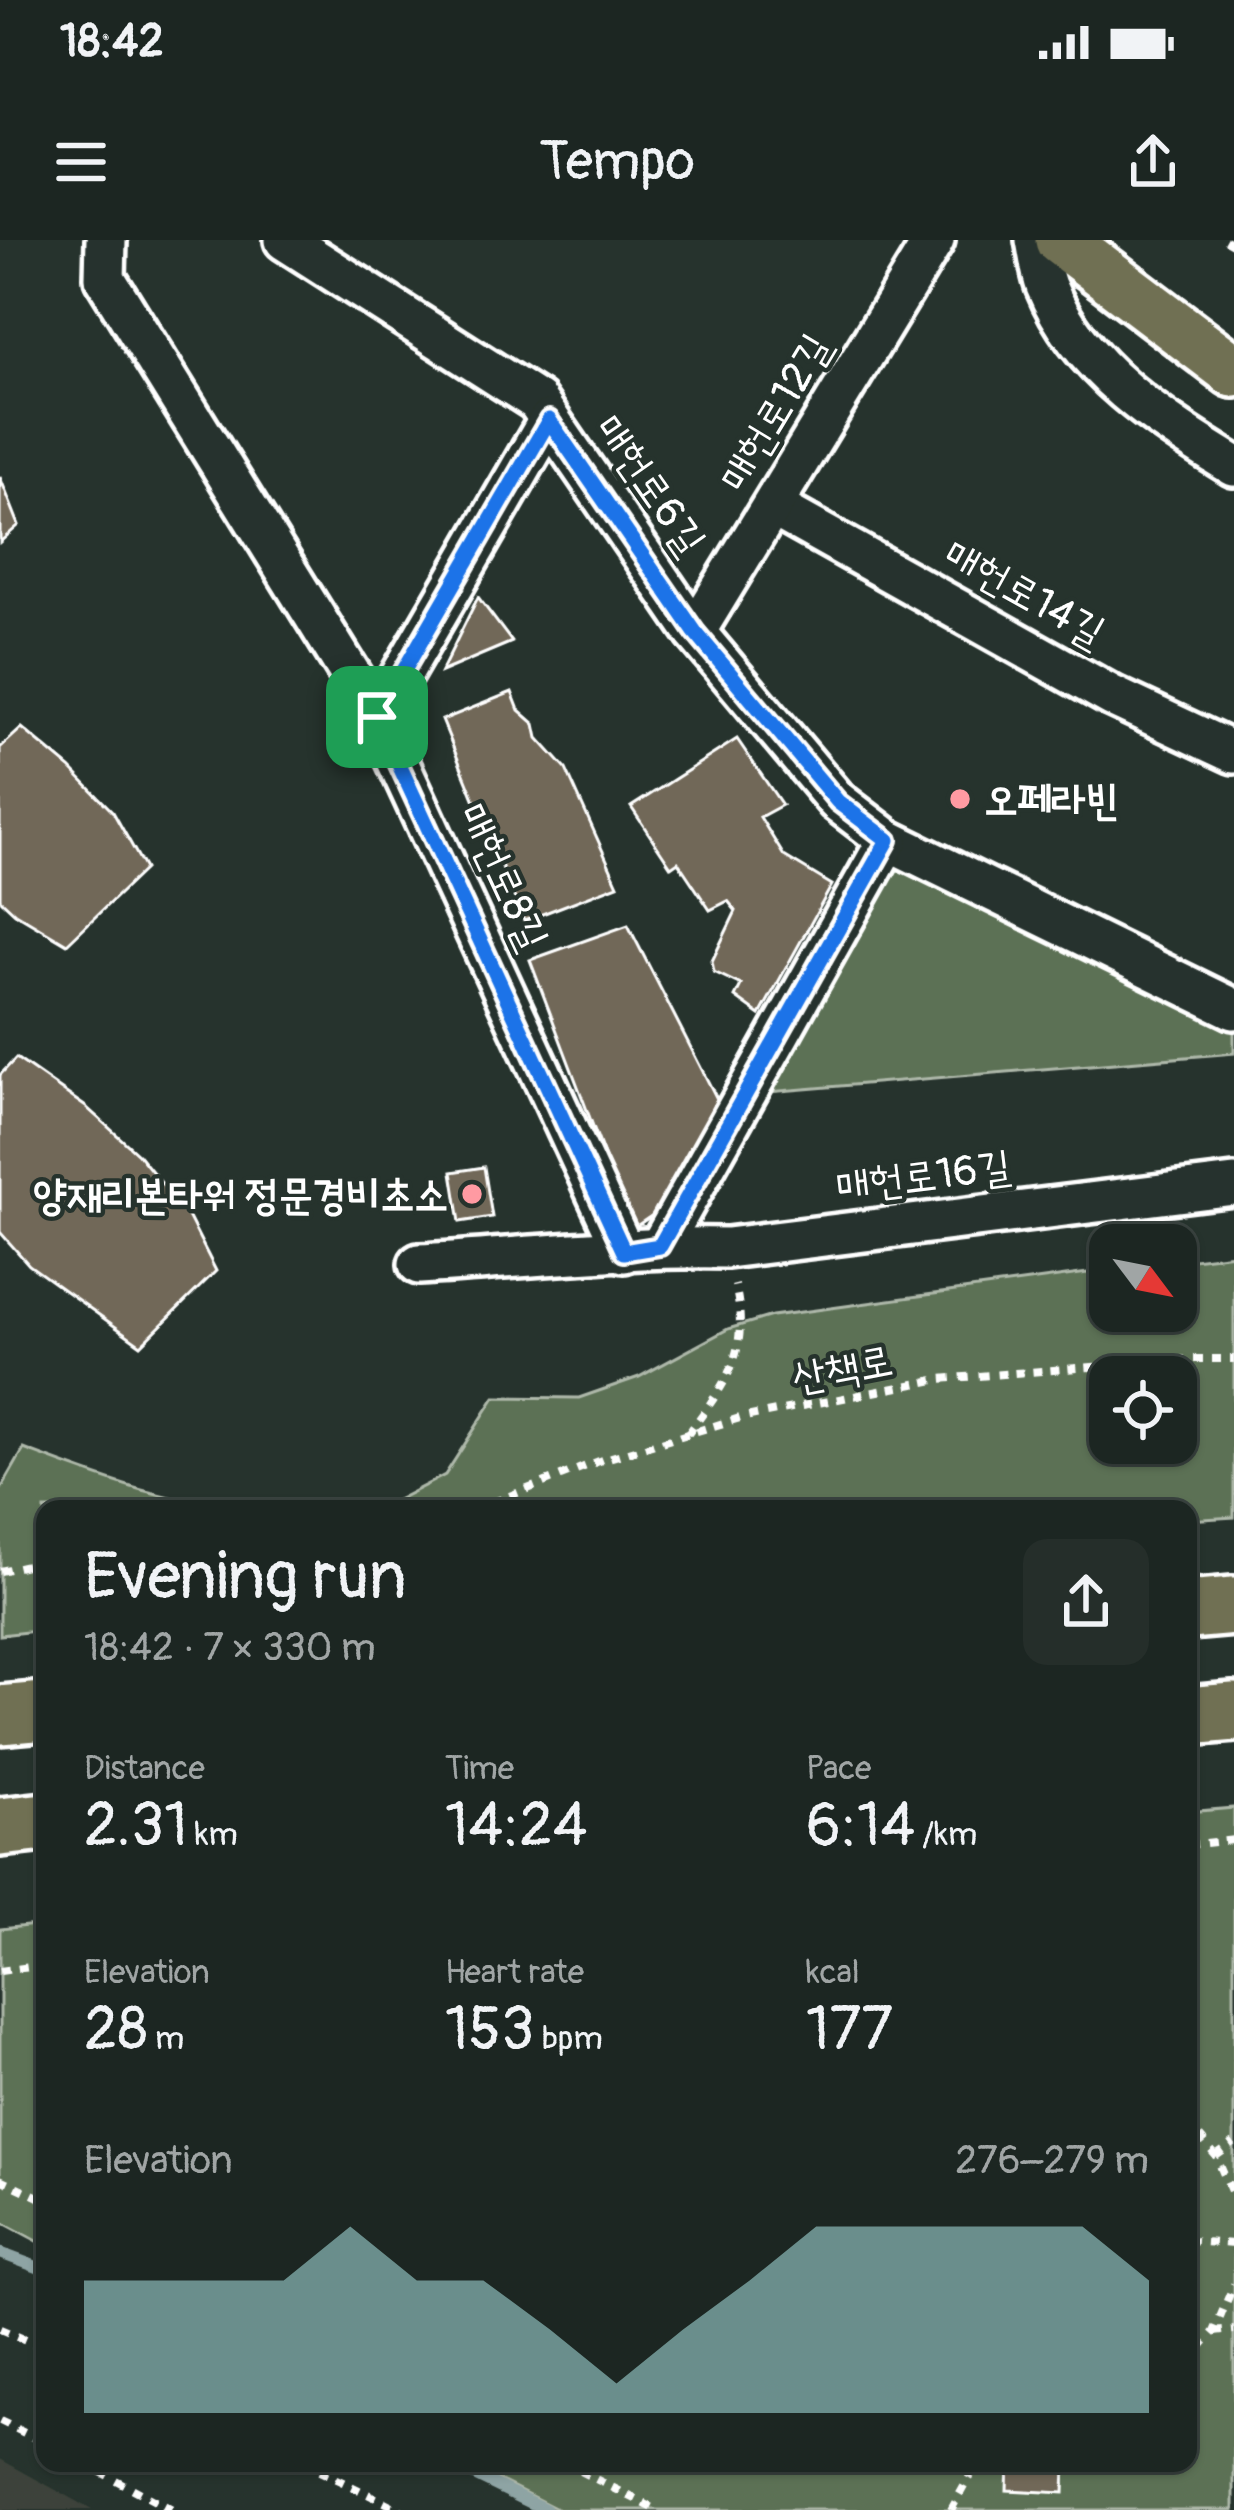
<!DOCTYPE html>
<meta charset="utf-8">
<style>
body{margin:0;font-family:Pangolin,"Poor Story",sans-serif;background:#252e2a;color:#f1f3f6;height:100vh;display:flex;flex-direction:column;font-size:45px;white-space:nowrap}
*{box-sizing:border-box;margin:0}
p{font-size:39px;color:#a0a5a5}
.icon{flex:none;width:66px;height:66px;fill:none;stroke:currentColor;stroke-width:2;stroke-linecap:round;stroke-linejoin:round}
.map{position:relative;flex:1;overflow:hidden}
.sheet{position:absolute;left:36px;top:1260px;width:1161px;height:972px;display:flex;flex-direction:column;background:#1c2622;border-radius:24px;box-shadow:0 3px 9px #0004,0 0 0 3px #3a4340}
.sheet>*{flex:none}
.needle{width:78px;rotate:122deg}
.fabs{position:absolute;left:1089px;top:984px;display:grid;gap:24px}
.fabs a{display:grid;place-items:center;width:108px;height:108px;border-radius:24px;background:#1c2622;box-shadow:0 3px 9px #0004,0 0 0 3px #3a4340;font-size:60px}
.pin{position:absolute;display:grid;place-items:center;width:102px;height:102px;color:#fff;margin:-51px;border-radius:24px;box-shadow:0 6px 18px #0006}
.round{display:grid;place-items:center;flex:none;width:126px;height:126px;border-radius:24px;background:#252e2a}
.headline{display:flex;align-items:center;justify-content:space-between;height:204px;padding:0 48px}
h1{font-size:66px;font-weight:600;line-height:90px}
.figures{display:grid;grid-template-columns:repeat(3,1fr);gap:18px;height:204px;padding:12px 48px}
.figures div{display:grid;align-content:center}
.figures b{font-size:60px;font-weight:600}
.figures small{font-size:33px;font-weight:400}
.figures p{font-size:33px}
.chart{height:336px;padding:24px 48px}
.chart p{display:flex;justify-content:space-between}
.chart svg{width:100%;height:216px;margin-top:12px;fill:#8bbbb9;opacity:.7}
.status{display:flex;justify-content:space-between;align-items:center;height:84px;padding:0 60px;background:#1c2622;direction:ltr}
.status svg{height:33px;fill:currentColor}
header{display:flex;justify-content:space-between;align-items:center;height:156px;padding:0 48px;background:#1c2622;font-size:54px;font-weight:600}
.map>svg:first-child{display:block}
.built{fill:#3c433a}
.green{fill:#5c7155;stroke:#aeb8aa;stroke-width:3;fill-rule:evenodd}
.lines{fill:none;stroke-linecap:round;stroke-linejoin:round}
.stream{stroke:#8ea4a4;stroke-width:12}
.building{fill:#716859;stroke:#fff;stroke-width:3}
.minor-casing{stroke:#fff;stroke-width:48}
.major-casing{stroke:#fff;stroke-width:60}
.highway-casing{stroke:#fff;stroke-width:66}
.path{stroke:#fff;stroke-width:8;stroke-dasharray:9 9;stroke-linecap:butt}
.minor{stroke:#26332d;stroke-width:39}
.major{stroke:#706f52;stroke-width:51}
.highway{stroke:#706f52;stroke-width:57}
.route-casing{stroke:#fff;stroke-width:24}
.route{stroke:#1a73e8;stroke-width:15}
.poi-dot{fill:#ff9aa2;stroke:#26332d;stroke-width:4.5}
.labels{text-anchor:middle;stroke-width:9;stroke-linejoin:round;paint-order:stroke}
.street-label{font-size:42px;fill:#fff;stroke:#26332d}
.poi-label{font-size:42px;font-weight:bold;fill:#fff;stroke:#26332d;text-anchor:start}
</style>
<div class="status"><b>18:42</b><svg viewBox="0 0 49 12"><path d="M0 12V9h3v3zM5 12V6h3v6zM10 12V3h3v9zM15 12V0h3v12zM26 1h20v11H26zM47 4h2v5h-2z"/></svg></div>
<header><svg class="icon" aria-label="menu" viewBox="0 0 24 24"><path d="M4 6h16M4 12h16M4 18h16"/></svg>Tempo<svg class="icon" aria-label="share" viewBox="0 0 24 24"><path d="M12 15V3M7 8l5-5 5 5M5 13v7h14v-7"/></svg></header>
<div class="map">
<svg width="1234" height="2270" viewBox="0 0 1234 2270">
<rect width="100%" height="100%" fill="#26332d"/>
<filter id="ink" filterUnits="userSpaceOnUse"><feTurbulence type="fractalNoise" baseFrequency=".00833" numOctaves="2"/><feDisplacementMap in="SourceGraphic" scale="24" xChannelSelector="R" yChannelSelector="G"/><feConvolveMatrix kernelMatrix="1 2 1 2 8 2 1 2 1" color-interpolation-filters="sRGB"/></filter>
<g filter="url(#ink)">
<path class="built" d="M0,2219L92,2270H0Z"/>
<g class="green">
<path d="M886,621L1229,781L1234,786V813L756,853Z"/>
<path d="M1234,1014V1277L1188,1280V1269H329L393,1262L445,1235L495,1157L579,1158L639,1137L728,1089L772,1076L1110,1030V1071H1176V1021ZM1110,1137H1176V1203H1110Z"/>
<path d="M24,1209C106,1240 169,1265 259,1269H45V1390L0,1395V1251Z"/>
<path d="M1234,1568V2270H559L466,2223H1188V1572Z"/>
<path d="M45,1684V2005L0,1981V1689Z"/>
</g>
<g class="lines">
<g class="stream">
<path d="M0,2013L45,2030"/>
<path d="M450,2223L546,2270"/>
</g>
</g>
<g class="building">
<path d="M0,237L19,285L0,302Z"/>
<path d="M478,357L512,402L441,432Z"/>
<path d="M512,452L519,470L535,484L538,498L566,529L618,645L524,681L442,480Z"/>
<path d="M22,488L70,528L113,572L145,629L67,704L15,673L0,659V508Z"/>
<path d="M737,499L782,565L760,577L784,616L832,645L760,775L735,757L741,745L714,732L712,721L736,671L728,661L710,670L678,622L671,627L631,567Z"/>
<path d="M628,685L717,859L660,970L632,989L530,720Z"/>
<path d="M16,818L86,867L138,914L188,976L216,1031L141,1105L29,1025L0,992V835Z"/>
<path d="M484,927L492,977L460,982L452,932Z"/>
<path d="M1008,2223H1065L1064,2253L1007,2250Z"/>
</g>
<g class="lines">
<defs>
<g id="minor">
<path d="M106,0L105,38L377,477L624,1012"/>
<path d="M285,0L537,161L695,392L837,561L888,600L1234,769"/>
<path d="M1036,0C1039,15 1041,32 1046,46C1080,130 1161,181 1234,226"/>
<path d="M774,267L1112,456L1234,513"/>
<path d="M695,392L934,0"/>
<path d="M377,477L549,180"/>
<path d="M660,1007L888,600"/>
<path d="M419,1024C521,1018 625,1006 727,1008L1234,945"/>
</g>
<path id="major" d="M1061,0L1234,131"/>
<g id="highway">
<path d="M1188,1370L1234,1366"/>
<path d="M0,1475L45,1471"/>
<path d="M1188,1476L1234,1472"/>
<path d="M0,1587L45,1582"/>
</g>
</defs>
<use href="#minor" class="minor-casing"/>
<use href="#major" class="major-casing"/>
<use href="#highway" class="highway-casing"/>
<g class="path">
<path d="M1225,0L1234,5"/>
<path d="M688,1194C726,1142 751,1114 735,1045"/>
<path d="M476,1269L602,1220L740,1178L849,1157L940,1139L1192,1119H1234"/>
<path d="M0,1331L45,1321"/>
<path d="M1188,1605L1234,1600"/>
<path d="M0,1731L45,1725"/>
<path d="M1188,1883L1216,1916L1234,1958"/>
<path d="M1216,1916L1234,1903"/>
<path d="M0,1939L45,1960"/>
<path d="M1188,2001L1234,2004"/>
<path d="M0,2089L45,2108"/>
<path d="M1214,2092L1234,2090"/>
<path d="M1188,2121L1214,2092L1234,2044"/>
<path d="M0,2181L45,2203"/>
<path d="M84,2223L172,2270"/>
<path d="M303,2223L401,2270"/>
<path d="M564,2223L657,2270"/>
<path d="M951,2270L977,2223"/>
</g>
<use href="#minor" class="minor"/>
<use href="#major" class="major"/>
<use href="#highway" class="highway"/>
</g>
</g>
<g class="lines" filter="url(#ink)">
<defs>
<path id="route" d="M549,180L695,392L838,562L888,600L660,1006L624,1012L377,477Z"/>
</defs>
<use href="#route" class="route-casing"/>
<use href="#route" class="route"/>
</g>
<g class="poi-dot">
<circle cx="960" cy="559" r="12"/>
<circle cx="472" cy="954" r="12"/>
</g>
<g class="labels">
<g class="street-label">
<text transform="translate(774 172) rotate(-59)" y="15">매헌로12길</text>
<text transform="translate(651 244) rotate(55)" y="15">매헌로6길</text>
<text transform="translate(1025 352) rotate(29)" y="15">매헌로14길</text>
<text transform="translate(504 636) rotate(65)" y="15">매헌로8길</text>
<text transform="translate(923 935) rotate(-7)" y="15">매헌로16길</text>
<text transform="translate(842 1128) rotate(-11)" y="15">산책로</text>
</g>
<g class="poi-label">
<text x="984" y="574">오페라빈</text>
<text x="448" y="969" text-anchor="end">양재리본타워 정문경비초소</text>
</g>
</g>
</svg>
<div class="fabs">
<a><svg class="needle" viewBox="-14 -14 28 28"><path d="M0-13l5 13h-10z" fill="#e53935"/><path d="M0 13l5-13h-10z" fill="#a0a5a5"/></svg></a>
<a><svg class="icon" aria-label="locate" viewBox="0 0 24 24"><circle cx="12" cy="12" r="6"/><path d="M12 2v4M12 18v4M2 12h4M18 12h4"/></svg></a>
</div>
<div class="pin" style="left:377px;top:477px;background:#1e9e55"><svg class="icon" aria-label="arrive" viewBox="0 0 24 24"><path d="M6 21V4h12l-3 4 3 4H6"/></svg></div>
<section class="sheet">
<div class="headline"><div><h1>Evening run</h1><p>18:42 · 7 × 330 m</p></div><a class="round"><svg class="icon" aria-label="share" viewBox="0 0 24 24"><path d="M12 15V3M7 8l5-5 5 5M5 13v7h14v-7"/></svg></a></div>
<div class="figures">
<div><p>Distance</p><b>2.31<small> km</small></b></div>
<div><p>Time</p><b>14:24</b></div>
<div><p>Pace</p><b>6:14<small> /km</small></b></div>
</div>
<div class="figures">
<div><p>Elevation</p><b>28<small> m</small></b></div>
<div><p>Heart rate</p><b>153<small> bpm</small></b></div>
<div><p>kcal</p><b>177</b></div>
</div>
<div class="chart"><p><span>Elevation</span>276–279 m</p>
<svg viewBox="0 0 160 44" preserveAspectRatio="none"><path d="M0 44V17L10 17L20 17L30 17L40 6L50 17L60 17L70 27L80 38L90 27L100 17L110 6L120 6L130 6L140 6L150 6L160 17V44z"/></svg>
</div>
</section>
</div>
